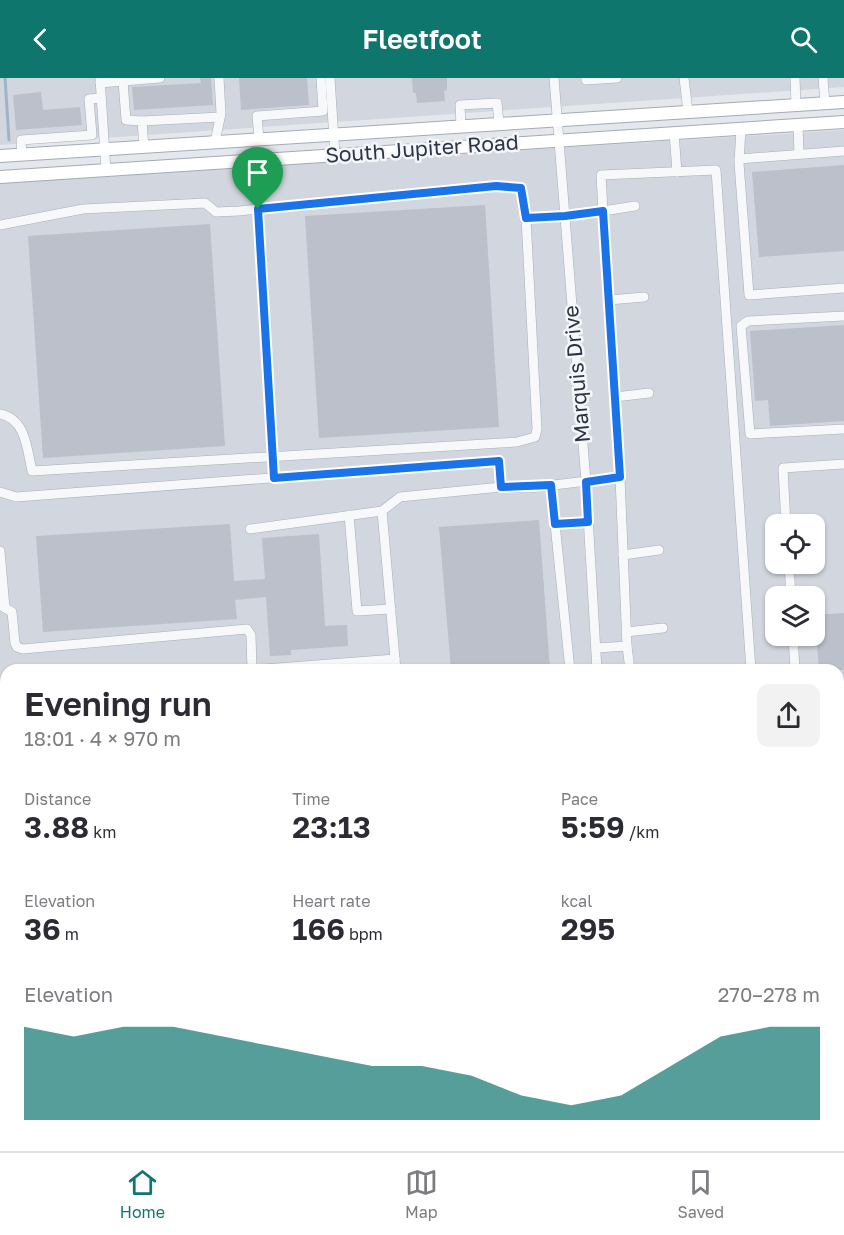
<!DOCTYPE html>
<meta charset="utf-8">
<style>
body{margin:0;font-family:"Golos Text",sans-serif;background:#f2f2f3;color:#2b2b33;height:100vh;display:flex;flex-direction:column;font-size:22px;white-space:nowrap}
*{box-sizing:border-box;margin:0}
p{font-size:20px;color:#7c7c81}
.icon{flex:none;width:33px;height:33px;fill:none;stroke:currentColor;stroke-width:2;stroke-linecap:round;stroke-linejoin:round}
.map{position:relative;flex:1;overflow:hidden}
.sheet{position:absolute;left:0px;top:586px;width:844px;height:488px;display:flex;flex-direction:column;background:#fff;border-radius:18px 18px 0 0;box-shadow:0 2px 4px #0004}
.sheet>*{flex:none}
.controls{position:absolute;left:765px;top:436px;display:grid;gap:12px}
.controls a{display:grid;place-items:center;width:60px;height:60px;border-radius:12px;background:#fff;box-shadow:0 2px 4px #0004;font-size:30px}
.pin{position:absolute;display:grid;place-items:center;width:51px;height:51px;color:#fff;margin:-62px -26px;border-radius:50% 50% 50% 0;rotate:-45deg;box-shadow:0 0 6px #0007}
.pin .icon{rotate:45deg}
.round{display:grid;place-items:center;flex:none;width:63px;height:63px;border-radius:12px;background:#f2f2f3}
.head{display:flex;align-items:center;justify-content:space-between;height:102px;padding:0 24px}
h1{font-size:33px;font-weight:600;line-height:45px}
.metrics{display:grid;grid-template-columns:repeat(3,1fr);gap:9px;height:102px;padding:6px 24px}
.metrics div{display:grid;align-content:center}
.metrics b{font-size:30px;font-weight:600}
.metrics small{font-size:16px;font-weight:400}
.metrics p{font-size:16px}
.chart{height:168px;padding:12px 24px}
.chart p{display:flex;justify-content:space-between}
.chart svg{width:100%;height:108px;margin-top:6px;fill:#0f766e;opacity:.7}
header{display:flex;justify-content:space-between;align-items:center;height:78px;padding:0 24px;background:#0f766e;color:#fff;font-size:27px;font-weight:600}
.tabs{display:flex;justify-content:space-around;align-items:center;height:84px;border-top:2px solid #e1e1e2;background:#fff;font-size:16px;color:#7c7c81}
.tabs a{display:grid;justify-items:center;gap:3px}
.tabs .active{color:#0f766e}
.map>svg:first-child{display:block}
.built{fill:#d2d6de;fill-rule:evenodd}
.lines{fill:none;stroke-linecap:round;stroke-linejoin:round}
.stream{stroke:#9fb4cc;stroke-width:3}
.building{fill:#bbc0ca}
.minor-casing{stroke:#a9aeb7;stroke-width:10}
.major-casing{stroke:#a3abb8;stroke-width:14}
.minor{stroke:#f7f8fa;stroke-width:9}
.major{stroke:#fff;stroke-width:12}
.route-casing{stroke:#fff;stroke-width:12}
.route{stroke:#1a73e8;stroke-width:8}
.labels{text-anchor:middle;stroke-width:5;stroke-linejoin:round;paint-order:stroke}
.street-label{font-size:21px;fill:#2b3445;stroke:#f4f6f9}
</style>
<header><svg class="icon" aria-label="back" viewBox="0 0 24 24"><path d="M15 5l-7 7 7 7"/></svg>Fleetfoot<svg class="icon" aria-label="search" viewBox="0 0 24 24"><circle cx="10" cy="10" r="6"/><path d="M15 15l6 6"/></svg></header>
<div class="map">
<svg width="844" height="1073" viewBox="0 0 844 1073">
<rect width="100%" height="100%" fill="#e4e7ec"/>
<g class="built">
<path d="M0,0H844V9L0,67Z"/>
<path d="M844,52V1073H0V105ZM776,447H814V486H776ZM776,519H814V558H776ZM6,592H838V1068H6Z"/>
</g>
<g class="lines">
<path class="stream" d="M5,0L9,62"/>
</g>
<g class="building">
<path d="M200,0H211L213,27L134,32L132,9L201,5Z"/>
<path d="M239,0H307L309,27L241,32Z"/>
<path d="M412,0H447V12L444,13L445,23L417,25L416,15H413Z"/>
<path d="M41,14L43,32L80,29L82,47L16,52L13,17Z"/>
<path d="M844,87V173L759,179L752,94Z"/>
<path d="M485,127L499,349L319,360L305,138Z"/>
<path d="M210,146L225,368L43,380L28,158Z"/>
<path d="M844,247V343L770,348L768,322L755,323L750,253Z"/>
<path d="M539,442L550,592H451L439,449Z"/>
<path d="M230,446L234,503L265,501L262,460L319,456L325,548L347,547L348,568L291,572V577L270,578L266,519L235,522L237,541L43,554L36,458Z"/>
<path d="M844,535V592H819L815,537Z"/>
</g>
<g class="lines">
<defs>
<g id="minor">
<path d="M100,0L106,92"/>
<path d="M330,0L335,77"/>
<path d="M554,0L586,404L597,592"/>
<path d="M586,0V2L617,0"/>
<path d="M684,0L688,34"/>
<path d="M795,0L796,27"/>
<path d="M823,0L825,25"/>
<path d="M123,3L126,42L142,43L144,69"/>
<path d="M100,5L160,0"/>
<path d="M142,43L220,39"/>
<path d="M798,47L799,76"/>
<path d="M461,48L460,27L497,25L499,45"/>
<path d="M741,50L739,85L749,217L844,210"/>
<path d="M674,55L677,94"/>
<path d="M259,61L257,38L323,33L321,0"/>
<path d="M215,64L221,35L219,0"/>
<path d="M22,77L21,62L92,57L89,21L101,20"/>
<path d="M739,81L844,73"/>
<path d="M252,83L259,131L274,400"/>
<path d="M635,128L603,133L601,97L716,92L751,592"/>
<path d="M0,147L83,131L205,125L216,134L239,133L496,108L521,110L526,140L537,351L535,359L517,364L32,393C27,371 26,341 0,336"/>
<path d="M609,222L644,219"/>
<path d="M844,238L748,243L741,248L750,356L844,351"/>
<path d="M615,319L649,315"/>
<path d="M551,407L570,592"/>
<path d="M0,414L16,419L499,383L501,409L529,410L620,399L603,133L565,138L526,140"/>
<path d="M349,437L357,533L391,531"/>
<path d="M555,446L588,444"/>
<path d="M786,447L783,390L844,386"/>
<path d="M250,451L382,433"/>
<path d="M0,473L5,530"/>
<path d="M623,477L659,472"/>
<path d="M789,486L791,519"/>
<path d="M0,527L12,534L15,565L17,569L23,571L247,551L251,557L252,592"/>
<path d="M626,554L663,550"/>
<path d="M793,558L795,592"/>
<path d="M627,568L630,592"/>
<path d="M596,570L627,568L620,399"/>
<path d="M252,592L395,581"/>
<path d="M396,592L382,433L400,419L501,409"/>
<path d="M0,656L5,727L0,735"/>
<path d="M838,684H844"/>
<path d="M838,723H844"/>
<path d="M838,753L844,752"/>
<path d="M838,791H844"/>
<path d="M0,1057H6"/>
<path d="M33,1068V1073"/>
<path d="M74,1068V1073"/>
<path d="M112,1068V1073"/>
<path d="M478,1068L479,1073"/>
<path d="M518,1068L519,1073"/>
<path d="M552,1068V1073"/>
<path d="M693,1068L694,1073"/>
</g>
<g id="major">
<path d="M0,78L844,24"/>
<path d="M0,99L844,44"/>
</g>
</defs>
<use href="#minor" class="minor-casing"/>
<use href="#major" class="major-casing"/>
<use href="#minor" class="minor"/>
<use href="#major" class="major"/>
</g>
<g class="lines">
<defs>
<path id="route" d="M496,108L521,110L526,140L565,138L603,133L620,399L586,404L588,444L555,446L551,407L501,409L499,383L274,400L258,131Z"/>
</defs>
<use href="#route" class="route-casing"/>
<use href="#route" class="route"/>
</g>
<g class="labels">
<g class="street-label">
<text transform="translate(422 71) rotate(-4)" y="7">South Jupiter Road</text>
<text transform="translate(577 296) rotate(-95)" y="7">Marquis Drive</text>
</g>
</g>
</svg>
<div class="controls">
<a><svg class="icon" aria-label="locate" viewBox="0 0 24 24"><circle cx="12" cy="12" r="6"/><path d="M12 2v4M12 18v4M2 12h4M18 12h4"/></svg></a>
<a><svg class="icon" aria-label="layers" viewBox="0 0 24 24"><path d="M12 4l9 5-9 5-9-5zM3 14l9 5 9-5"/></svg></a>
</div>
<div class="pin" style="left:258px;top:131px;background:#1e9e55"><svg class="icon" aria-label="arrive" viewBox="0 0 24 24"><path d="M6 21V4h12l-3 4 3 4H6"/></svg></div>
<section class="sheet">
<div class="head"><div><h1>Evening run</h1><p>18:01 · 4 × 970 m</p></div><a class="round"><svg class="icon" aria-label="share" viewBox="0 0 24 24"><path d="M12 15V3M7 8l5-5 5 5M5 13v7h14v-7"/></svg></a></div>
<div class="metrics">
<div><p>Distance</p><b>3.88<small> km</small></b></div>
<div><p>Time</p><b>23:13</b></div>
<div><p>Pace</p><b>5:59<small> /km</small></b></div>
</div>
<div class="metrics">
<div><p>Elevation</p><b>36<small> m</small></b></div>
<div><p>Heart rate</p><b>166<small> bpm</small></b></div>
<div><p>kcal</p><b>295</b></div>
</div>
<div class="chart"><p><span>Elevation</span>270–278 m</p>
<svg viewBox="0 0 160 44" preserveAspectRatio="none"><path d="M0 44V6L10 10L20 6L30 6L40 10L50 14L60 18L70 22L80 22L90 26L100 34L110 38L120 34L130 22L140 10L150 6L160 6V44z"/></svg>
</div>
</section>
</div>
<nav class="tabs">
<a class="active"><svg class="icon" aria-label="home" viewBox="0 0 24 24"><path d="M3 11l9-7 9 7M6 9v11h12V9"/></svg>Home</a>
<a><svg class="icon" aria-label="map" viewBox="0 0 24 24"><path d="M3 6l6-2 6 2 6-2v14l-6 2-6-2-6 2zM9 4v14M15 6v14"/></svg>Map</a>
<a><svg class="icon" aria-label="saved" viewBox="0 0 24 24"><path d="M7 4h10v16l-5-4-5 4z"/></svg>Saved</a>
</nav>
